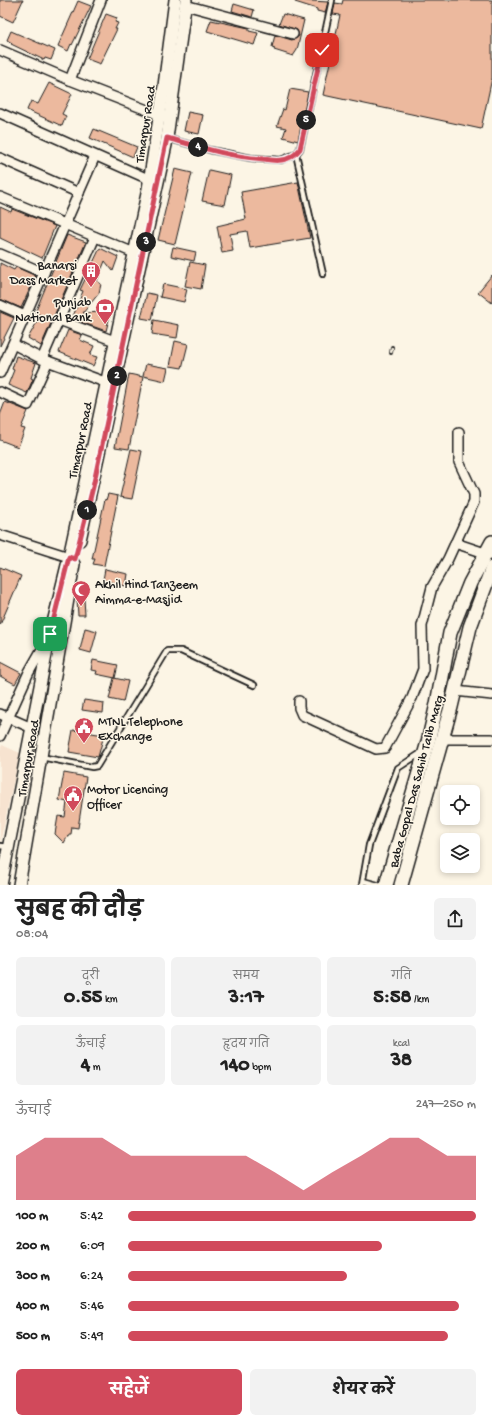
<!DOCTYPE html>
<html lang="hi">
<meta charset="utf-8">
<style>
body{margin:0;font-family:"Gochi Hand","Playpen Sans Deva",sans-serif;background:#f2f2f2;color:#222;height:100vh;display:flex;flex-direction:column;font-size:15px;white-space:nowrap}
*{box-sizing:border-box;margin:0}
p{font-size:13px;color:#767676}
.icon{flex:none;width:22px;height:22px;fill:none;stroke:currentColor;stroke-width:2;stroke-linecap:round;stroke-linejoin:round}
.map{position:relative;height:885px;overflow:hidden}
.details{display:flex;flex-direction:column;background:#fff;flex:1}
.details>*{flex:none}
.controls{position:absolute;left:440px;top:785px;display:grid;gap:8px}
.controls a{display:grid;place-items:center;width:40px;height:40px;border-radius:6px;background:#fff;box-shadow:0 2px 6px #0003;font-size:20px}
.pin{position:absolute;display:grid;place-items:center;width:34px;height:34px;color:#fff;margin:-17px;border-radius:8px;box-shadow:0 2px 6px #0006}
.km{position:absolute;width:20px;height:20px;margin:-10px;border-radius:50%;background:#222;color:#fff;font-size:11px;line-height:20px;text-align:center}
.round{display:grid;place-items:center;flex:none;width:42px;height:42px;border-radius:6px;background:#f2f2f2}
.headline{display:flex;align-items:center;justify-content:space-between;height:68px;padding:0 16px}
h1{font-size:22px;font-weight:700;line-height:30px}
.metrics{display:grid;grid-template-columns:repeat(3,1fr);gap:6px;height:68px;padding:4px 16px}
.metrics div{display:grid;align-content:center;border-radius:6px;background:#f2f2f2;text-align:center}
.metrics b{font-size:20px;font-weight:700}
.metrics small{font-size:11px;font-weight:400}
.metrics p{font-size:11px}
.chart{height:112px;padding:8px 16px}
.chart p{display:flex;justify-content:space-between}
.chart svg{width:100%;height:72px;margin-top:4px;fill:#d1495b;opacity:.7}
.action{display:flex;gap:8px;margin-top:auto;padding:8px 16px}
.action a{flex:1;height:46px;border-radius:6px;background:#d1495b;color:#fff;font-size:16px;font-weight:700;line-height:46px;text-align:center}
.action a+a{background:#f2f2f2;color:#222}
ul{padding:0 16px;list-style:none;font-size:13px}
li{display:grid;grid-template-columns:64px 48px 1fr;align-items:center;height:30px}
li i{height:10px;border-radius:5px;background:#d1495b}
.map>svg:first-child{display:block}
.built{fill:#f7e3d0}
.building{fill:#ecb99e;stroke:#1c1c1c}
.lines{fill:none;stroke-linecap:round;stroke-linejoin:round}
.service-casing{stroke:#1c1c1c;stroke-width:8}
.minor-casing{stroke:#1c1c1c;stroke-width:12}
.tertiary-casing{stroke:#1c1c1c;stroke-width:14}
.secondary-casing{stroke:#1c1c1c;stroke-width:16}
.service{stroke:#fcf5e5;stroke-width:4.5}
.minor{stroke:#fcf5e5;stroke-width:9}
.tertiary{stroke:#fcf5e5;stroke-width:11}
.secondary{stroke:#fcf5e5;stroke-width:13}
.rail-casing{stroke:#1c1c1c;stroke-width:4}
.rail{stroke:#fcf5e5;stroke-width:2.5;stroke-dasharray:8;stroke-linecap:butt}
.route-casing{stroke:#fff;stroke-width:8}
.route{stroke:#d1495b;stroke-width:5}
.labels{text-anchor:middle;stroke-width:3;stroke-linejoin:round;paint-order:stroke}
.street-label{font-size:13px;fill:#1c1c1c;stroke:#fcf5e5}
.poi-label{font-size:13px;fill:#1c1c1c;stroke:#fcf5e5;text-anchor:start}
</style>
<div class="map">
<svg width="492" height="885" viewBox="0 0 492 885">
<rect width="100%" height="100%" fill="#fcf5e5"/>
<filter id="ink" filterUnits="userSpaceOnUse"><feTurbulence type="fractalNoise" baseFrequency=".025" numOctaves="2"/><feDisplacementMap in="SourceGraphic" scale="8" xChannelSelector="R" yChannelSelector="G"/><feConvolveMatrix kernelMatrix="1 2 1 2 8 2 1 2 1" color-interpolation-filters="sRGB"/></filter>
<g filter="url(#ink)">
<path class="built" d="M2,745L20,753L0,843V750Z"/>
<g class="building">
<path d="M0,0H23L13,22L0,16Z"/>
<path d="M295,0L328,2L325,13L317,11V9L295,2Z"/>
<path d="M343,0H492V78L481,129L323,95L340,15L333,14L335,3L342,4Z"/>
<path d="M78,1L91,6L72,45L71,44L68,51L58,46Z"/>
<path d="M234,4L254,10L252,17L232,11Z"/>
<path d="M106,14L117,18L115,22L118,23L115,29H117L100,64L87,59Z"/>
<path d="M283,14L304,20L297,50L293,56L274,50L275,48L272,47L275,35L292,40L299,36L297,30L279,24Z"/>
<path d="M211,20L249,28V31L258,33L254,45L207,31Z"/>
<path d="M11,31L55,50L51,60L45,58L44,60L11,44L12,43L7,40Z"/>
<path d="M49,83L72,94L62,114L66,116L62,126L27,110L31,101L38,104Z"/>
<path d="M290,89L308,92L298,141L283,137L286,128L277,126L283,109L285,110Z"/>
<path d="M188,112L203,115L199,134L184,131Z"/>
<path d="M94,129L137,147L133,157L90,138Z"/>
<path d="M175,169L192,173L175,244L158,240Z"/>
<path d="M209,170L231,175L225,205L202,201Z"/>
<path d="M298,182L310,238L250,248L247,231L230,234L233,251L222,253L217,226L246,219L241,192Z"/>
<path d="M0,207L11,212L12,209L55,226L42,258L0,238Z"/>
<path d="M67,235L86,242L41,346L28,338L41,315L35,313Z"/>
<path d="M173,247L196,252L194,261L171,256Z"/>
<path d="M100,248L118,257L113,271L105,261L97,281L101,284L99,293L83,313L104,312L110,315L106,331L72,319L83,291L80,290Z"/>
<path d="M190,262L205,265L201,289L185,286Z"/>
<path d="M0,263L14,270L16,267L36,276L21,308L0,299Z"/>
<path d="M492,275V303L478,292Z"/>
<path d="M163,284L187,289L184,302L160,297Z"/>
<path d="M147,293L157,295L152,320L141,318Z"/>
<path d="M0,312L14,318L0,346Z"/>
<path d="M154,320L179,325L177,338L152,334Z"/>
<path d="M68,330L82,335L80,340L94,346L90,355L97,357L93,366L59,352Z"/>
<path d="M175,341L188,344L182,368L170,366Z"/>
<path d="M16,356L36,363L31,378L33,379L27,393L8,385L14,370L12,369Z"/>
<path d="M146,364L168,368L165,381L143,376Z"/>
<path d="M129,374L143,377L129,449L115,447Z"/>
<path d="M5,402L28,411L21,428L25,429L18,447L0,440V415Z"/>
<path d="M131,449L142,451L132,499L120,497Z"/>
<path d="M108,494L118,496L104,566L93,564L95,559H92L105,499L106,500Z"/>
<path d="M0,567L21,576L0,625Z"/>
<path d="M105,569L128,574L126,586L103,580Z"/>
<path d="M84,599L85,615H78L77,600Z"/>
<path d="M85,628L97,631L91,653L80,650Z"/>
<path d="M93,660L118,665L115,678L96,674L97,671L91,670Z"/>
<path d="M0,662L21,673L15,684L0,676Z"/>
<path d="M114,678L128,681L123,702L109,699Z"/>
<path d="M84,700L104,703L103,713L82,710Z"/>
<path d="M73,730L104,735L98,757L69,752Z"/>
<path d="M64,773L86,777L78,828L72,827L71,834H69L64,843L55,834L58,816L65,817L67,802L59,800Z"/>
</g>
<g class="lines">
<defs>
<g id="service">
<path d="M166,138L210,150L251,158L281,160L296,154L300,149L332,0"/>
<path d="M296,154L323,274"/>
<path d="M41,757L92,767L97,766L167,651H181L254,685"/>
<path d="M0,846L9,847"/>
<path d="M363,881L378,885"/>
<path d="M362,885L369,845L398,768L421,753"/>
</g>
<g id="minor">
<path d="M185,5L293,34"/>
<path d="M0,50L70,80L165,117"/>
<path d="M70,80L101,0"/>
<path d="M0,113L155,182"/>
<path d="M0,158L79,193"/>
<path d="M0,197L139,255"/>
<path d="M0,254L44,273"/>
<path d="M0,305L25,316"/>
<path d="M59,320L120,343"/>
<path d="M13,344L42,359L113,385"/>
<path d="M42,359L95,237"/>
<path d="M0,373L95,156"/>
<path d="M0,392L28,405L48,361"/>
<path d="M0,535L69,557"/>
<path d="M455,543L491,555"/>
<path d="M455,691L492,695"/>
<path d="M299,701V708L302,715L376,749L385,748L412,698L423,669L422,626L432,587L448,559L474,502V494L459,462V432"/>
<path d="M0,714L32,728"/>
<path d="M0,736L29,672L50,635L62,637"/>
<path d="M443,739H492"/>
</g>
<g id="tertiary">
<path d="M80,540L166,145L186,0"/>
<path d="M1,885L50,635L69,557L148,189L164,86L175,0"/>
<path d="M19,885L74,564"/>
</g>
<g id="secondary">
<path d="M386,885L428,742L437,704L450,633L470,583L492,542"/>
<path d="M401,885L451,707L470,627L492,568"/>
</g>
</defs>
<use href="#service" class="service-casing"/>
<use href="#minor" class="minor-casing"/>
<use href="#tertiary" class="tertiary-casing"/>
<use href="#secondary" class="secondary-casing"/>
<use href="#service" class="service"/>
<use href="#minor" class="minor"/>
<use href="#tertiary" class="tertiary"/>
<use href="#secondary" class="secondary"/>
<defs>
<path id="rail" d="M391,353L392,347"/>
</defs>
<use href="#rail" class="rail-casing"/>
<use href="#rail" class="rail"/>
</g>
</g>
<g class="lines" filter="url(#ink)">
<defs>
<path id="route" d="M50,634L69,557L75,559L93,487L167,138C199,147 231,157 264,159C269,160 276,161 282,160C290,159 295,155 300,149L322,50"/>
</defs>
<use href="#route" class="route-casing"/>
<use href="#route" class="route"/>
</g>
<defs>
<symbol id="building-pin" viewBox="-11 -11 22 30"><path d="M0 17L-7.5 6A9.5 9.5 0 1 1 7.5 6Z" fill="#d1495b" stroke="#fcf5e5"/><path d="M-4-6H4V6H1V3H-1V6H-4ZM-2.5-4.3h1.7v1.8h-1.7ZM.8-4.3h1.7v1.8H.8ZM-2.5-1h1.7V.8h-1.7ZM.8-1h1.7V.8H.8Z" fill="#fff"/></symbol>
<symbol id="bank-pin" viewBox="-11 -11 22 30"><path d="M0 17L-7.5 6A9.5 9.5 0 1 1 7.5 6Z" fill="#d1495b" stroke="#fcf5e5"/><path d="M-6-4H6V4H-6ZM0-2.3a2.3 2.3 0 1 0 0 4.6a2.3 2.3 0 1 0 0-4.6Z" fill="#fff"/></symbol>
<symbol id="mosque-pin" viewBox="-11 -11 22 30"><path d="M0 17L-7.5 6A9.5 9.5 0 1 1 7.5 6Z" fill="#d1495b" stroke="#fcf5e5"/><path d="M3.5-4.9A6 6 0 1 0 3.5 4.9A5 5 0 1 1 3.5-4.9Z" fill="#fff"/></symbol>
<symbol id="civic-pin" viewBox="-11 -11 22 30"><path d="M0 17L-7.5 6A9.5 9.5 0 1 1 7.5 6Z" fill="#d1495b" stroke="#fcf5e5"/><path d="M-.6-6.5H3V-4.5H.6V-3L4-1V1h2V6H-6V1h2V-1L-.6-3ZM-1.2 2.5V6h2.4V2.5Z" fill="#fff"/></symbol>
</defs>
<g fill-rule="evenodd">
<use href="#building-pin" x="80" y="260" width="22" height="30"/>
<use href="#bank-pin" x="94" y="297" width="22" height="30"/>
<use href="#mosque-pin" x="70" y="579" width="22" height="30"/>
<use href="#civic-pin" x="73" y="716" width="22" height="30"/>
<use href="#civic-pin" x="62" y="784" width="22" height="30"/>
</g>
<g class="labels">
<g class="street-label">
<text transform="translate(144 124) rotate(-81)" y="5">Timarpur Road</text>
<text transform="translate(79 440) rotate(-78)" y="5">Timarpur Road</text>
<text transform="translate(27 758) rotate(-80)" y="5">Timarpur Road</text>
<text transform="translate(415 781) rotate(-75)" y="5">Baba Gopal Das Sahib Talib Marg</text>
</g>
<g class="poi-label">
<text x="77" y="269" text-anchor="end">Banarsi<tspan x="77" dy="15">Dass Market</tspan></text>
<text x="91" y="306" text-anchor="end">Punjab<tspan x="91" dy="15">National Bank</tspan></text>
<text x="95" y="588">Akhil Hind Tanzeem<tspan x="95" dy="15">Aimma-e-Masjid</tspan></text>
<text x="98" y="725">MTNL Telephone<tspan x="98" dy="15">Exchange</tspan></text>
<text x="87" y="793">Motor Licencing<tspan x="87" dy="15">Officer</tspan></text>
</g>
</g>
</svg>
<div class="controls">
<a><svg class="icon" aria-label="locate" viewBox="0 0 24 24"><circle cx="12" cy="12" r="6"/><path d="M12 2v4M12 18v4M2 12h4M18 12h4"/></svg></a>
<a><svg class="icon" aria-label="layers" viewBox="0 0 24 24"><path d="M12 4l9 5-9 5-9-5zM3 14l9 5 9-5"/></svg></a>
</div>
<div class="pin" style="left:50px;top:634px;background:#1e9e55"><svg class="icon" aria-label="arrive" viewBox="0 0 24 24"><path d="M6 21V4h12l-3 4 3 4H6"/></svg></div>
<div class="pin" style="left:322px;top:50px;background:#d93025"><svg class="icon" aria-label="check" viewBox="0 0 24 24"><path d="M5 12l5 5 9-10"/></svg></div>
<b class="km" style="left:87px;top:510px">1</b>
<b class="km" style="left:117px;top:376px">2</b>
<b class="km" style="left:146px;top:242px">3</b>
<b class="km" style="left:198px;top:147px">4</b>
<b class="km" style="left:306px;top:120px">5</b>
</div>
<section class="details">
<div class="headline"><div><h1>सुबह की दौड़</h1><p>08:04</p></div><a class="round"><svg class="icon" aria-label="share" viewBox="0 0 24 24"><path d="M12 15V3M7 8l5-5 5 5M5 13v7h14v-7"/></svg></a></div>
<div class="metrics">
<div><p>दूरी</p><b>0.55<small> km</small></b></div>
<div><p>समय</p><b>3:17</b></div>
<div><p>गति</p><b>5:58<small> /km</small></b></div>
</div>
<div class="metrics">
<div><p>ऊँचाई</p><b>4<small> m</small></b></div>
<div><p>हृदय गति</p><b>140<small> bpm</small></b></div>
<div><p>kcal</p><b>38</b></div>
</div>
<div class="chart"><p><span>ऊँचाई</span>247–250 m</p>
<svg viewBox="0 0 160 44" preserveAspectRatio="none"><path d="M0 44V17L10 6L20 6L30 6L40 17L50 17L60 17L70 17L80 17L90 27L100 38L110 27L120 17L130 6L140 6L150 17L160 17V44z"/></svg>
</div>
<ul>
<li><b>100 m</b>5:42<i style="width:100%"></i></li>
<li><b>200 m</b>6:09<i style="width:73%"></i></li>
<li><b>300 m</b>6:24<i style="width:63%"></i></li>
<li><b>400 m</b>5:46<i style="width:95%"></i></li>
<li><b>500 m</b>5:49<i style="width:92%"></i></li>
</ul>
<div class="action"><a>सहेजें</a><a>शेयर करें</a></div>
</section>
